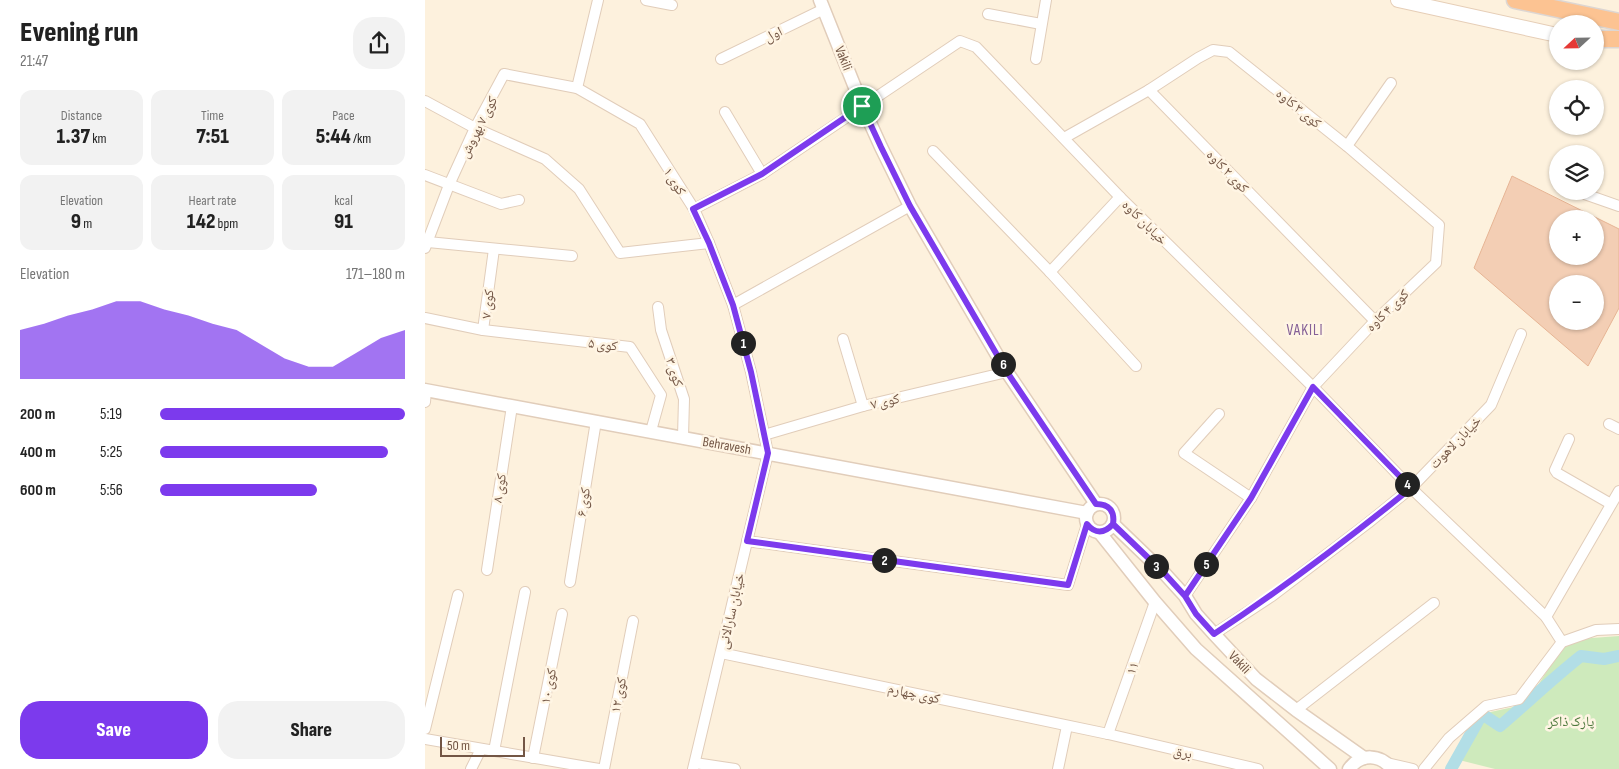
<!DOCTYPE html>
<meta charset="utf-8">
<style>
body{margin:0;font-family:"Sofia Sans Condensed","Noto Naskh Arabic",sans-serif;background:#f2f2f2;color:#222;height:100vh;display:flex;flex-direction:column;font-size:19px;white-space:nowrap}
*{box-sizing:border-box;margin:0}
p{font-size:16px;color:#767676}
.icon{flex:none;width:28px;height:28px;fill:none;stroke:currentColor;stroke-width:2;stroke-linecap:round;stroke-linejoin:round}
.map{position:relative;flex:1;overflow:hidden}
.side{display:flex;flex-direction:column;background:#fff;width:425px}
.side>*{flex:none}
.needle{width:32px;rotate:248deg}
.controls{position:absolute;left:1124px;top:15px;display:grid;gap:10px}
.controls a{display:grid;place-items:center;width:55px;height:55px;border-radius:50%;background:#fff;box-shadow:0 1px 4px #0004;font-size:25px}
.scale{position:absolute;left:15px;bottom:12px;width:85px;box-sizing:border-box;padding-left:5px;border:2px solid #735645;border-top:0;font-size:14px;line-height:18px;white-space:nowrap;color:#735645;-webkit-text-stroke:4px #fff5e4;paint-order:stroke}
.pin{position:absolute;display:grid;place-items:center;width:42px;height:42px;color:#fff;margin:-21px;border:2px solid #fff;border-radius:50%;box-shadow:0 1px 5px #0007}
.km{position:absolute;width:25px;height:25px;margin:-12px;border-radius:50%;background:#222;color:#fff;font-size:14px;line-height:25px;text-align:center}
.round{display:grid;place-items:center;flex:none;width:52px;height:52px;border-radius:20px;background:#f2f2f2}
.headline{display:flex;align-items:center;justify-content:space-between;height:85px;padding:0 20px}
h1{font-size:28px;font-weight:800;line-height:38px}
.stats{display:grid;grid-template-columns:repeat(3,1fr);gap:8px;height:85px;padding:5px 20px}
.stats div{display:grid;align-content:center;border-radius:12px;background:#f2f2f2;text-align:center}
.stats b{font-size:21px;font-weight:800}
.stats small{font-size:14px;font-weight:400}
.stats p{font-size:14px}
.chart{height:140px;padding:10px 20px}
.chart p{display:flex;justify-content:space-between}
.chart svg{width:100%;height:90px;margin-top:5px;fill:#7c3aed;opacity:.7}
.button{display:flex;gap:10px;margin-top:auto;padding:10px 20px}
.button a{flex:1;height:58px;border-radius:20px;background:#7c3aed;color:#fff;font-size:20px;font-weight:800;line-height:58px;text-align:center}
.button a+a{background:#f2f2f2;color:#222}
ul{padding:0 20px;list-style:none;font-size:16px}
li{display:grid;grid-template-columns:80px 60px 1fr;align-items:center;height:38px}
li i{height:12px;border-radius:6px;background:#7c3aed}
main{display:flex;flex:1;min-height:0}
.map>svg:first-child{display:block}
.green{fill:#ceeabc}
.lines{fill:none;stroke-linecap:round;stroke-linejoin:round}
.canal{stroke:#b2dee6;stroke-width:12}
.building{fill:#f3ceb4;stroke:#e6b494;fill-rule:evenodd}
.minor-casing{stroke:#e1cdba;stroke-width:12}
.tertiary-casing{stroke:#e1cdba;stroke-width:15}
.secondary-casing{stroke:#e6ceb7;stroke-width:16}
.trunk-casing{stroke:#ddd6d2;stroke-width:19}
.minor{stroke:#fff;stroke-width:10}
.tertiary{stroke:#fff;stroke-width:12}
.secondary{stroke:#fff;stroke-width:14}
.trunk{stroke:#fcc392;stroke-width:16}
.route-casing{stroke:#fff;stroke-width:10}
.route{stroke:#7c3aed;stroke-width:6}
.labels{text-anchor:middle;stroke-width:5;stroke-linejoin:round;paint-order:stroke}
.street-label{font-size:14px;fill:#735645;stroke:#fff5e4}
.park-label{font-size:14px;fill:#4e793d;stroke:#fff5e4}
.neighbourhood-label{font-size:15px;letter-spacing:1px;fill:#856097;stroke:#fff5e4}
</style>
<main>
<section class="side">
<div class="headline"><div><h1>Evening run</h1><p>21:47</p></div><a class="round"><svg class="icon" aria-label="share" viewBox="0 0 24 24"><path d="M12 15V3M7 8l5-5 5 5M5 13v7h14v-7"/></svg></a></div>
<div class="stats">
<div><p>Distance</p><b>1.37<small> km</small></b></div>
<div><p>Time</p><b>7:51</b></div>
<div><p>Pace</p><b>5:44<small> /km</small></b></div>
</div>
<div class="stats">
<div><p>Elevation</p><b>9<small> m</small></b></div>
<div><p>Heart rate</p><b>142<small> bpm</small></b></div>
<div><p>kcal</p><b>91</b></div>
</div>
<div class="chart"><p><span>Elevation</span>171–180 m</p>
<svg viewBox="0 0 160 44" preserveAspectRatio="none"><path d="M0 44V20L10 17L20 13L30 10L40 6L50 6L60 10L70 13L80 17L90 20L100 27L110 34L120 38L130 38L140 31L150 24L160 20V44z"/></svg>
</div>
<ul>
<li><b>200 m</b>5:19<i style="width:100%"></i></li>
<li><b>400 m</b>5:25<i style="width:93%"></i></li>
<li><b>600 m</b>5:56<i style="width:64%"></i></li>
</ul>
<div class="button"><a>Save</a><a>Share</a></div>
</section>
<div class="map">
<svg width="1194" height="769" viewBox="0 0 1194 769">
<rect width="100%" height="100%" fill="#fdf1dd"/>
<path class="green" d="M1194,636V769H1070L1026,758L1040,733L1061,713L1093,706L1105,698L1137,647L1154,639Z"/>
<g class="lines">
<path class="canal" d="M1026,769L1057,714L1075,726C1102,703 1128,678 1156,656L1179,659L1194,656"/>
</g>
<path class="building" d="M1087,176L1194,229V308L1163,366L1049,268ZM1132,219H1170V256H1132ZM1132,284H1170V321H1132Z"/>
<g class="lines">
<defs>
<g id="minor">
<path d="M221,0L247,5"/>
<path d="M563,14L616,24"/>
<path d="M296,59L399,9"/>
<path d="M611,59L621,0"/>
<path d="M152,88L173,0"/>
<path d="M724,90L773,58L788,50L804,52L922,146L1014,225L1011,263L950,321L888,387L826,498L760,596"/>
<path d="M0,101L50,128L120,159L154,189L195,253L284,243"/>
<path d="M300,112L337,174"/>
<path d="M639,138L724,90L950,321"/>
<path d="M922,146L966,83"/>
<path d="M508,151L625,272L711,366"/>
<path d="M0,175L76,204L94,200"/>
<path d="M1151,191L1194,206"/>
<path d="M269,209L337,174L535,41L551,47L695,197L888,387L986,488L1121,617L1137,642"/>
<path d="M3,242L147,256"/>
<path d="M0,248L24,185L50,128L79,74L152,88L215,124L269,209L284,243L308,305L326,372L343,453L268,769"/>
<path d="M625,272L695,197"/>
<path d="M308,305L485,206"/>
<path d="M233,307L236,330L259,399L258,437"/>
<path d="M0,318L58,330L69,249"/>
<path d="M58,330L205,347L236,395L226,431"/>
<path d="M418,339L438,406"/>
<path d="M0,402L1,390"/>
<path d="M794,414L759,453L826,498"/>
<path d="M1184,424L1194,429"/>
<path d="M339,435L438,406L582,372"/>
<path d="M1144,439L1130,470L1132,473L1186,504"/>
<path d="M322,541L643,585L662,524"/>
<path d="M62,570L87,406"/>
<path d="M145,582L171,421"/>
<path d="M1121,617L1194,491"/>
<path d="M789,634L847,596L943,523L986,488L1066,405L1096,334"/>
<path d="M296,653L683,734L833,769"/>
<path d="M871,710L1009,603"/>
<path d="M0,729L33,595"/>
<path d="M683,734L730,602"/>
<path d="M0,739L174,769"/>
<path d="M69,751L100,592"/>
<path d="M108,758L137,614"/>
<path d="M270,763L310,769"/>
<path d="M962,763L988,769"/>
<path d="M46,769L56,749"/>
<path d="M179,769L208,621"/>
<path d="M633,769L642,726"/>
<path d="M999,769L1024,738L1061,706L1094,699L1137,642L1171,630L1194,629"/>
</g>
<g id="tertiary">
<path d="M395,0L437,105L456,147L485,206L582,372L671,504"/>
<path d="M0,390L662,513"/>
<circle cx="675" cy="518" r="14"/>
<path d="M688,524L740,574L760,596L771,614L789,634L831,679L871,710L939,758"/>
<path d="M675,533L730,602L771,649L905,769"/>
<path d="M924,769C936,753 955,754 967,769"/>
</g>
<path id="secondary" d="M973,0L1132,35"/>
<g id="trunk">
<path d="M1090,0L1194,22"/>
<path d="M1170,39H1194"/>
</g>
</defs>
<use href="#minor" class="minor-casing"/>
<use href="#tertiary" class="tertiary-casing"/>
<use href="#secondary" class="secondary-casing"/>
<use href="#trunk" class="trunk-casing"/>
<use href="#minor" class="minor"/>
<use href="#tertiary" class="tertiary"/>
<use href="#secondary" class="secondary"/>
<use href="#trunk" class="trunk"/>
</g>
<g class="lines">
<defs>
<path id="route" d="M437,106L337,174L268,209L284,243L308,305L326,372L343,453L322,541L643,585L662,524C670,534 679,534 688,524L740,574L760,596L771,614L789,634C857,589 922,540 986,488L888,387L826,498L760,596L740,574L688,524C690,511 684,504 671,504L582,372L485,206L456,147L437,106"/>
</defs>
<use href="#route" class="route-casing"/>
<use href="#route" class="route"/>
</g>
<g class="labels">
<g class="street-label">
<text transform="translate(348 34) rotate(-26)" y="5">اول</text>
<text transform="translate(419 58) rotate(68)" y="5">Vakili</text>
<text transform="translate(874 108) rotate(39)" y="5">کوی ۳ کاوه</text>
<text transform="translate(53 127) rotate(-63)" y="5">کوی ۷ بهروش</text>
<text transform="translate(803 171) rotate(46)" y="5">کوی ۲ کاوه</text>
<text transform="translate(250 181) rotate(58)" y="5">کوی ۱</text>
<text transform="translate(720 222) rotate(45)" y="5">خیابان کاوه</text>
<text transform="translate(62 304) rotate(-83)" y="5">کوی ۷</text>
<text transform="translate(962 310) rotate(-44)" y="5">کوی ۴ کاوه</text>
<text transform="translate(178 344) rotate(7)" y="5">کوی ۵</text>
<text transform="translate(250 372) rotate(72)" y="5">کوی ۳</text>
<text transform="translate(460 401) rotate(-13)" y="5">کوی ۷</text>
<text transform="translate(1030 442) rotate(-46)" y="5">خیابان لاهوت</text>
<text transform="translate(302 445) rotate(10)" y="5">Behravesh</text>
<text transform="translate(74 488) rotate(-81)" y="5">کوی ۸</text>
<text transform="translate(158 502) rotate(-81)" y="5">کوی ۶</text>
<text transform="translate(306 611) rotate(-77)" y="5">خیابان سارالانی</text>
<text transform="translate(815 662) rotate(46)" y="5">Vakili</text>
<text transform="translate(707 668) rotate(-70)" y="5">۱۱</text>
<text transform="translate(123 686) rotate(-79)" y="5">کوی ۱۰</text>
<text transform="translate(489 693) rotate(12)" y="5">کوی چهارم</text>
<text transform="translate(193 695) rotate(-79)" y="5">کوی ۱۲</text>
<text transform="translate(758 752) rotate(13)" y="5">برق</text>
</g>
<g class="park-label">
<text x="1146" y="726">پارک ذاکر</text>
</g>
<g class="neighbourhood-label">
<text x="880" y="335">VAKILI</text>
</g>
</g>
</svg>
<div class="controls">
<a><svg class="needle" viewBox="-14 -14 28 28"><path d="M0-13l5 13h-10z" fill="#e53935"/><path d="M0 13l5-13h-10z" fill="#767676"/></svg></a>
<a><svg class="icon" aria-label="locate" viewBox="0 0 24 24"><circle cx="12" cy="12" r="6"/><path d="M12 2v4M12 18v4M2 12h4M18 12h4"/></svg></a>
<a><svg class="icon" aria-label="layers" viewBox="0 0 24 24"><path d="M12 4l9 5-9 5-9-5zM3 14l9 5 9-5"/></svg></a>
<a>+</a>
<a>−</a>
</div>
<div class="scale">50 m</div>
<div class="pin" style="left:437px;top:106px;background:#1e9e55"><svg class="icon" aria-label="arrive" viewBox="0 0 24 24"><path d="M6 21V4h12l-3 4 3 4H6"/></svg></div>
<b class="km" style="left:318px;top:343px">1</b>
<b class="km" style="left:459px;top:560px">2</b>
<b class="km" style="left:731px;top:566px">3</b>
<b class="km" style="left:982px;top:484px">4</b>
<b class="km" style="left:781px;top:564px">5</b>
<b class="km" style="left:578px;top:364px">6</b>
</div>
</main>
